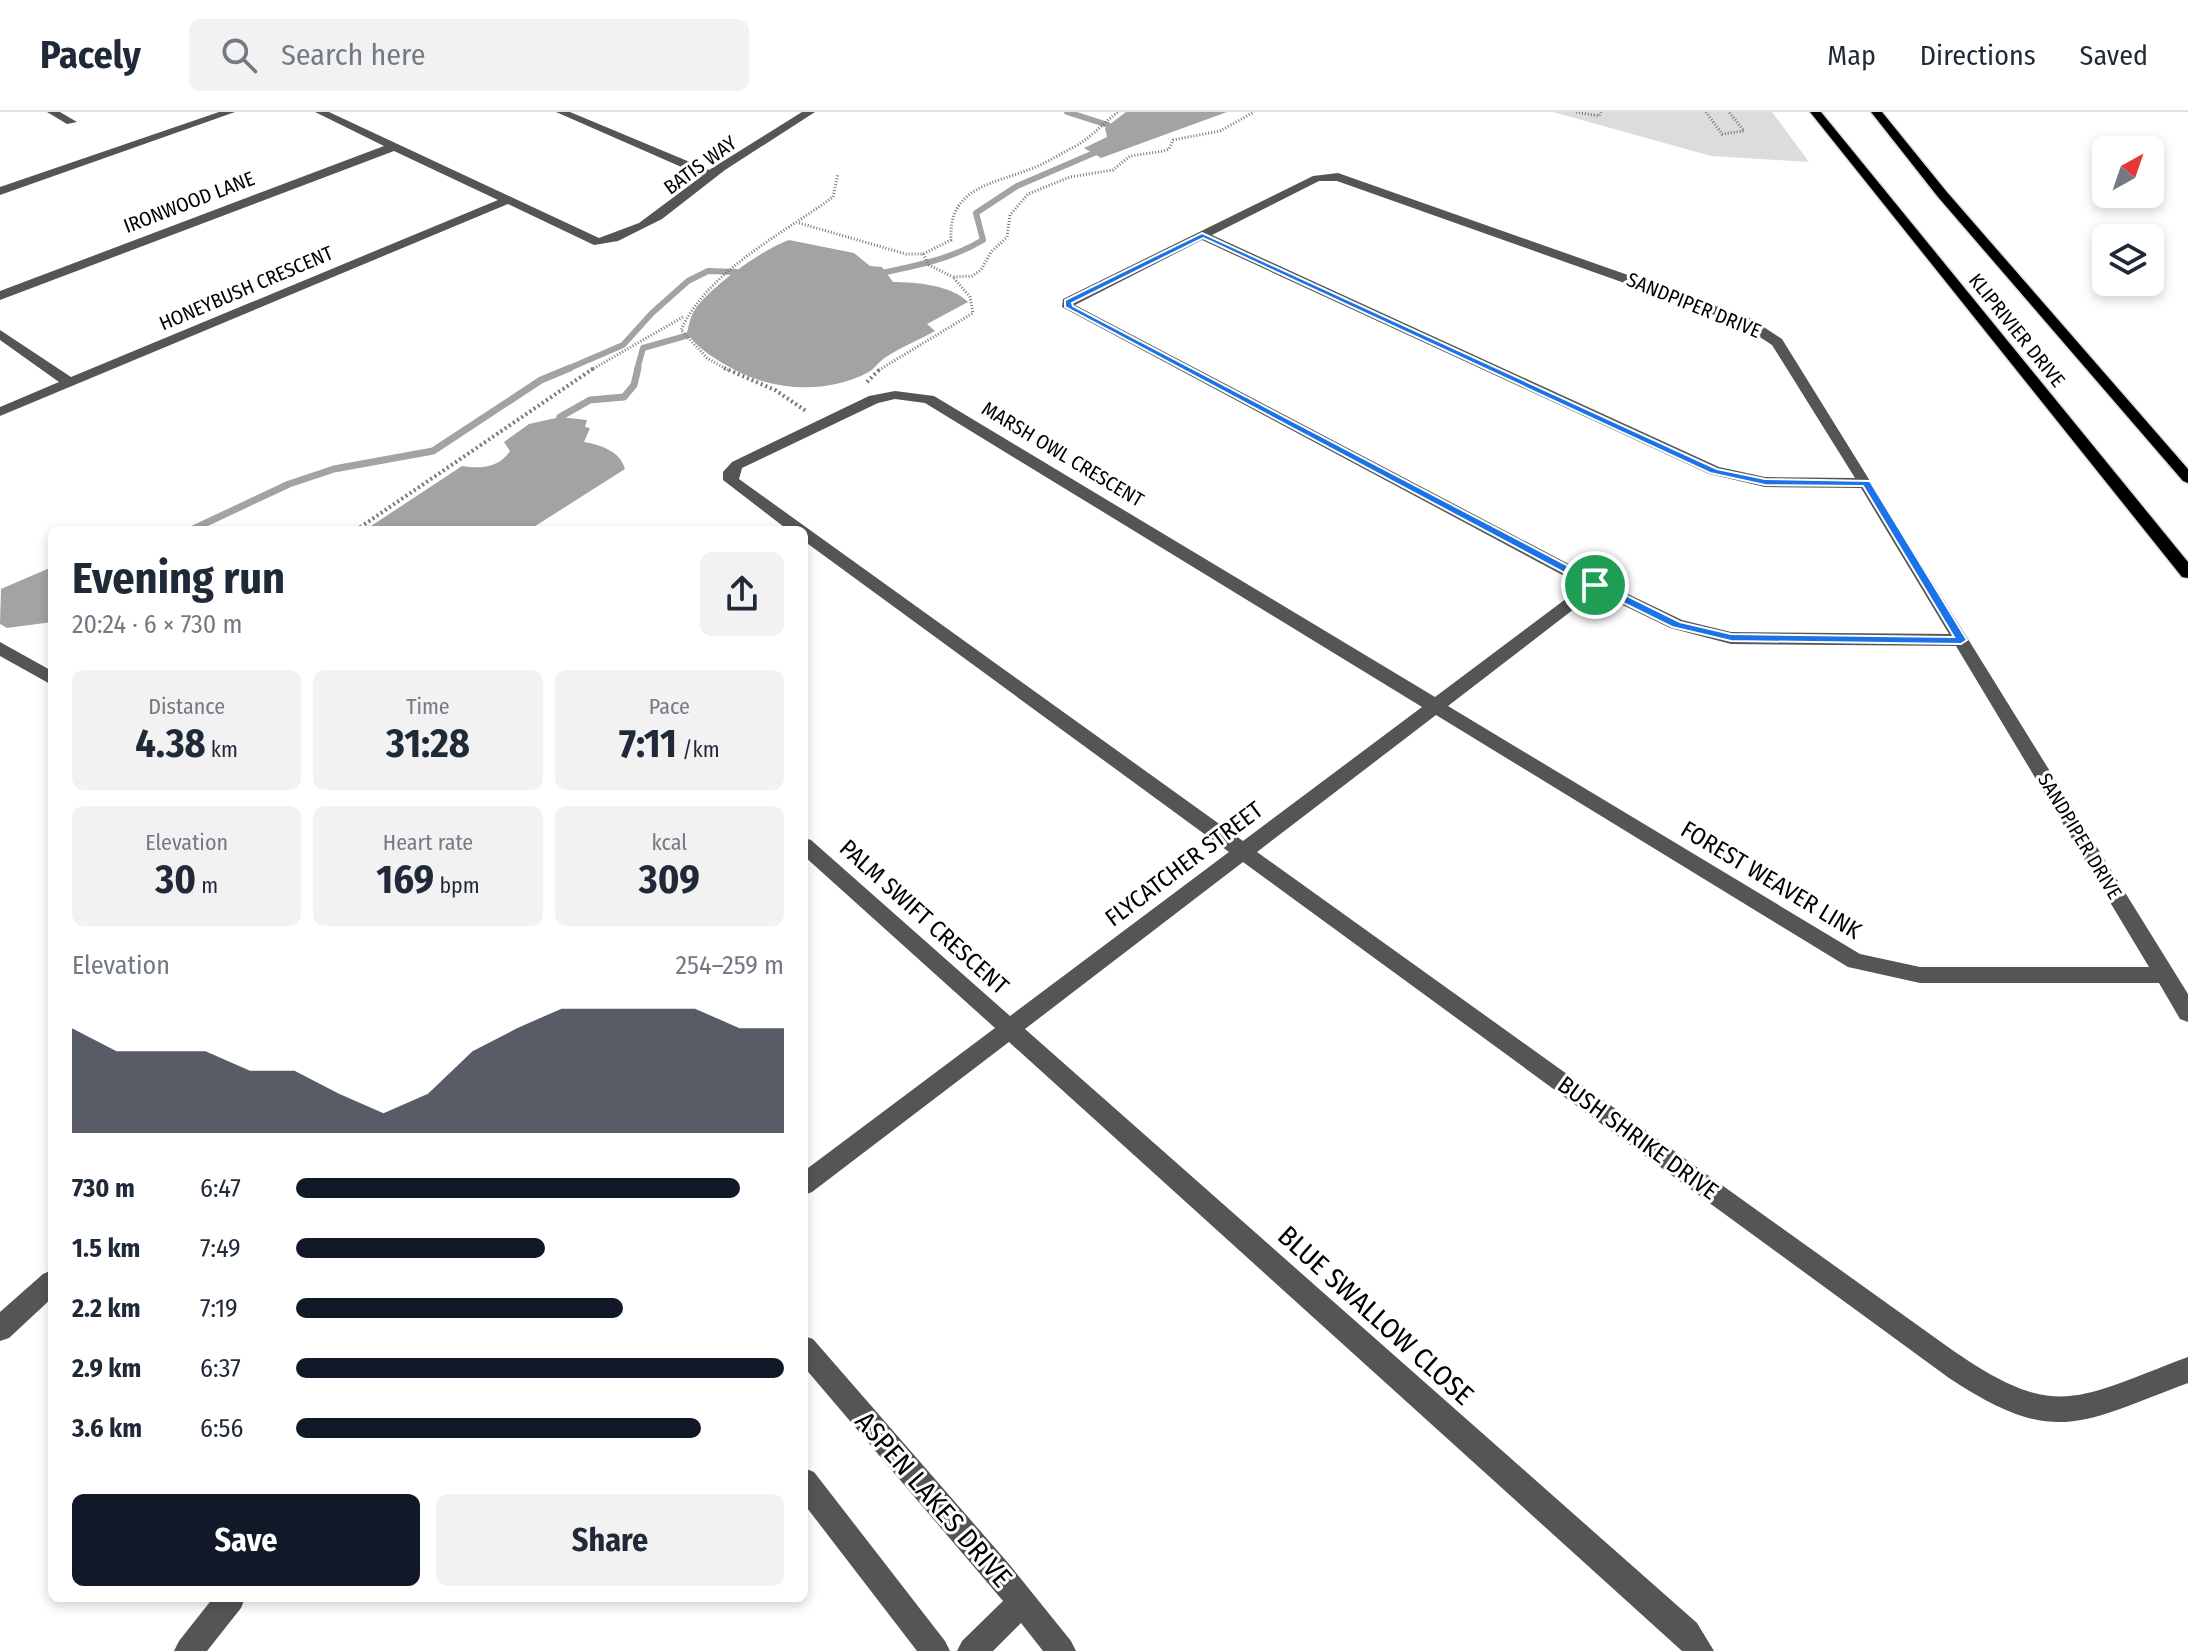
<!DOCTYPE html>
<meta charset="utf-8">
<style>
body{margin:0;font-family:"Fira Sans Condensed",sans-serif;background:#f2f2f3;color:#1f2937;height:100vh;display:flex;flex-direction:column;font-size:30px;white-space:nowrap}
*{box-sizing:border-box;margin:0}
p{font-size:26px;color:#747a83}
.icon{flex:none;width:44px;height:44px;fill:none;stroke:currentColor;stroke-width:2;stroke-linecap:round;stroke-linejoin:round}
.map{position:relative;flex:1;overflow:hidden}
.details{position:absolute;left:48px;top:414px;width:760px;height:1076px;display:flex;flex-direction:column;background:#fff;border-radius:12px;box-shadow:0 4px 12px #0003}
.details>*{flex:none}
.needle{width:52px;rotate:40deg}
.tools{position:absolute;left:2092px;top:24px;display:grid;gap:16px}
.tools a{display:grid;place-items:center;width:72px;height:72px;border-radius:12px;background:#fff;box-shadow:0 4px 12px #0003;font-size:40px}
.pin{position:absolute;display:grid;place-items:center;width:68px;height:68px;color:#fff;margin:-34px;border:4px solid #fff;border-radius:50%;box-shadow:0 2px 8px #0007}
.round{display:grid;place-items:center;flex:none;width:84px;height:84px;border-radius:12px;background:#f2f2f3}
.summary{display:flex;align-items:center;justify-content:space-between;height:136px;padding:0 24px}
h1{font-size:44px;font-weight:700;line-height:60px}
.metrics{display:grid;grid-template-columns:repeat(3,1fr);gap:12px;height:136px;padding:8px 24px}
.metrics div{display:grid;align-content:center;border-radius:12px;background:#f2f2f3;text-align:center}
.metrics b{font-size:40px;font-weight:700}
.metrics small{font-size:22px;font-weight:400}
.metrics p{font-size:22px}
.chart{height:224px;padding:16px 24px}
.chart p{display:flex;justify-content:space-between}
.chart svg{width:100%;height:144px;margin-top:8px;fill:#111827;opacity:.7}
.cta{display:flex;gap:16px;margin-top:auto;padding:16px 24px}
.cta a{flex:1;height:92px;border-radius:12px;background:#111827;color:#fff;font-size:32px;font-weight:700;line-height:92px;text-align:center}
.cta a+a{background:#f2f2f3;color:#1f2937}
ul{padding:0 24px;list-style:none;font-size:26px}
li{display:grid;grid-template-columns:128px 96px 1fr;align-items:center;height:60px}
li i{height:20px;border-radius:10px;background:#111827}
header{display:flex;align-items:center;gap:48px;box-sizing:border-box;height:112px;padding:0 40px;background:#fff;border-bottom:2px solid #e0e1e3}
header strong{font-size:38px}
nav{display:flex;gap:44px;margin-inline-start:auto;font-size:28px}
.search{width:560px;height:72px;background:#f2f2f3;display:flex;align-items:center;gap:20px;box-sizing:border-box;padding:0 28px;border-radius:12px;color:#747a83;font-size:30px}
.map>svg:first-child{display:block}
.green{fill:#dcdcdc}
.water{fill:#a3a3a3}
.lines{fill:none;stroke-linecap:round;stroke-linejoin:round}
.stream-far1{stroke:#a3a3a3;stroke-width:6}
.stream{stroke:#a3a3a3;stroke-width:7}
.major-casing{stroke:#dbdbdb;stroke-width:3}
.path-far1{stroke:#777;stroke-width:3;stroke-dasharray:1 2;stroke-linecap:butt}
.path{stroke:#777;stroke-width:4;stroke-dasharray:2 3;stroke-linecap:butt}
.minor{fill:#555;fill-rule:evenodd}
.major{fill:#000;fill-rule:evenodd}
.route{fill:#1a73e8;stroke:#fff;stroke-width:2;fill-rule:evenodd}
.labels{text-anchor:middle;stroke-width:6;stroke-linejoin:round;paint-order:stroke}
.far-street-label{font-size:20px;fill:#000;stroke:#fff}
.street-label{font-size:24px;fill:#000;stroke:#fff}
.near-street-label{font-size:28px;fill:#000;stroke:#fff}
</style>
<header>
<strong>Pacely</strong>
<div class="search"><svg class="icon" aria-label="search" viewBox="0 0 24 24"><circle cx="10" cy="10" r="6"/><path d="M15 15l6 6"/></svg>Search here</div>
<nav><a>Map</a><a>Directions</a><a>Saved</a></nav>
</header>
<div class="map">
<svg width="2188" height="1539" viewBox="0 0 2188 1539">
<rect width="100%" height="100%" fill="#fff"/>
<path class="green" d="M1553,0H1772L1809,50L1711,44Z"/>
<g class="water">
<path d="M1126,0H1227L1101,46L1084,36L1107,25L1105,16Z"/>
<path d="M789,128L854,141L870,154L882,155L893,170C916,170 951,173 968,190L927,212L935,219C919,228 901,235 886,245C879,249 875,257 867,261C826,282 775,279 735,258C717,248 698,238 687,220C689,214 690,206 693,201C706,177 763,137 789,128Z"/>
<path d="M560,305L587,308L585,315L590,316L584,330C601,333 620,339 625,357L529,418H365L462,354C480,357 499,356 510,339L504,330L529,312Z"/>
<path d="M52,455V510L7,516L0,512L1,477Z"/>
</g>
<g class="lines">
<g class="stream-far1">
<path d="M1067,0L1108,13"/>
<path d="M886,160C920,153 953,146 983,128L976,101L1017,74L1094,41"/>
<path d="M565,258L623,233L652,201L688,169L708,159L736,160"/>
<path d="M637,258L643,236L689,223"/>
</g>
<g class="stream">
<path d="M560,305L590,288L624,285L634,273L638,256"/>
<path d="M191,418L289,372L334,357L433,339L541,268L570,256"/>
</g>
<defs>
<g id="major">
<path d="M1810,0H1821L2188,450V466L2182,465Z"/>
<path d="M1871,0H1882L1946,79L2188,357V371L2183,369L1938,85Z"/>
</g>
</defs>
<use href="#major" class="major-casing"/>
<g class="path-far1">
<path d="M1576,0L1599,4L1601,0"/>
<path d="M1706,0L1722,22L1744,19L1729,0"/>
<path d="M799,111L906,142H923L951,128C948,76 992,72 1031,57C1044,52 1057,44 1070,37C1089,28 1101,13 1118,0"/>
<path d="M923,142L929,153L953,165"/>
<path d="M591,258L683,205"/>
<path d="M728,258L707,246L681,218C709,158 781,123 833,85L838,62"/>
<path d="M879,258L973,201L970,185L953,165L972,164L981,158L991,140L1007,125L1010,103L1028,82L1070,65L1113,58L1130,44L1164,39L1169,37L1173,28L1220,19L1254,0"/>
</g>
<g class="path">
<path d="M724,256L775,278L806,299"/>
<path d="M867,270L881,256"/>
<path d="M356,418L594,256"/>
</g>
<g class="minor">
<path d="M47,0H60L77,10L67,12Z"/>
<path d="M219,0H235L0,83V75Z"/>
<path d="M315,0H329L599,126L639,111L702,64L556,0H570L709,58L802,0H815L725,58L662,107L618,129L594,133L508,92L0,304V295L59,270L0,228V218L71,265L498,88L394,39L0,188V179L384,34Z"/>
<path d="M1338,61L1750,206L1782,227L2188,882V910L2180,907L2159,871H1920L1848,855L1436,603L1257,740L1948,1235C2056,1311 2075,1287 2188,1245V1271C2080,1311 2055,1336 1949,1266L1243,750L1025,917L1697,1511L1714,1539H1682L1009,930L812,1080L804,1083V1059L995,916L804,744V726L811,728L1010,904L1229,740L804,429V418H788L723,368V360L732,350L869,284L895,279L934,284L1435,585L1583,474L1062,195L1063,187L1313,64ZM1319,69H1337L1740,212L1772,233L1855,366L1765,365L1719,355L1212,123ZM1202,128L1709,362L1765,375L1861,376L1949,522L1731,520L1682,508L1601,469L1075,193ZM895,287L925,291L1422,595L1243,729L739,367L742,356L878,291ZM1596,480L1670,516L1731,532L1956,534L2149,855H1920L1860,842L1448,594Z"/>
<path d="M0,530L52,559V573L0,544Z"/>
<path d="M52,1158V1186L9,1226L0,1229V1200L43,1162Z"/>
<path d="M804,1224L813,1227L1009,1452L1071,1529L1076,1539H1043L1021,1511L993,1539H957L962,1529L1003,1489L804,1255Z"/>
<path d="M804,1356L814,1360L945,1529L950,1539H917L804,1392Z"/>
<path d="M213,1486H245L241,1496L207,1539H174L179,1529Z"/>
</g>
<use href="#major" class="major"/>
</g>
<path class="route" d="M1202,121L1717,357L1765,367L1870,369L1967,528L1961,532L1731,529L1672,515L1591,475L1065,195V188ZM1203,126L1710,361L1765,373L1863,374L1954,525L1731,522L1680,510L1599,470L1073,194L1072,191Z"/>
<g class="labels">
<g class="far-street-label">
<text transform="translate(700 53) rotate(-36)" y="7">BATIS WAY</text>
<text transform="translate(189 90) rotate(-21)" y="7">IRONWOOD LANE</text>
<text transform="translate(246 176) rotate(-23)" y="7">HONEYBUSH CRESCENT</text>
<text transform="translate(1694 193) rotate(22)" y="7">SANDPIPER DRIVE</text>
<text transform="translate(2017 218) rotate(51)" y="7">KLIPRIVIER DRIVE</text>
<text transform="translate(1063 342) rotate(31)" y="7">MARSH OWL CRESCENT</text>
<text transform="translate(2080 724) rotate(59)" y="7">SANDPIPER DRIVE</text>
</g>
<g class="street-label">
<text transform="translate(1184 752) rotate(-37)" y="8">FLYCATCHER STREET</text>
<text transform="translate(1771 768) rotate(31)" y="8">FOREST WEAVER LINK</text>
<text transform="translate(924 805) rotate(42)" y="8">PALM SWIFT CRESCENT</text>
<text transform="translate(1638 1026) rotate(36)" y="8">BUSH SHRIKE DRIVE</text>
</g>
<g class="near-street-label">
<text transform="translate(1376 1203) rotate(42)" y="10">BLUE SWALLOW CLOSE</text>
<text transform="translate(934 1387) rotate(49)" y="10">ASPEN LAKES DRIVE</text>
</g>
</g>
</svg>
<div class="tools">
<a><svg class="needle" viewBox="-14 -14 28 28"><path d="M0-13l5 13h-10z" fill="#e53935"/><path d="M0 13l5-13h-10z" fill="#747a83"/></svg></a>
<a><svg class="icon" aria-label="layers" viewBox="0 0 24 24"><path d="M12 4l9 5-9 5-9-5zM3 14l9 5 9-5"/></svg></a>
</div>
<div class="pin" style="left:1595px;top:473px;background:#1e9e55"><svg class="icon" aria-label="arrive" viewBox="0 0 24 24"><path d="M6 21V4h12l-3 4 3 4H6"/></svg></div>
<section class="details">
<div class="summary"><div><h1>Evening run</h1><p>20:24 · 6 × 730 m</p></div><a class="round"><svg class="icon" aria-label="share" viewBox="0 0 24 24"><path d="M12 15V3M7 8l5-5 5 5M5 13v7h14v-7"/></svg></a></div>
<div class="metrics">
<div><p>Distance</p><b>4.38<small> km</small></b></div>
<div><p>Time</p><b>31:28</b></div>
<div><p>Pace</p><b>7:11<small> /km</small></b></div>
</div>
<div class="metrics">
<div><p>Elevation</p><b>30<small> m</small></b></div>
<div><p>Heart rate</p><b>169<small> bpm</small></b></div>
<div><p>kcal</p><b>309</b></div>
</div>
<div class="chart"><p><span>Elevation</span>254–259 m</p>
<svg viewBox="0 0 160 44" preserveAspectRatio="none"><path d="M0 44V12L10 19L20 19L30 19L40 25L50 25L60 32L70 38L80 32L90 19L100 12L110 6L120 6L130 6L140 6L150 12L160 12V44z"/></svg>
</div>
<ul>
<li><b>730 m</b>6:47<i style="width:91%"></i></li>
<li><b>1.5 km</b>7:49<i style="width:51%"></i></li>
<li><b>2.2 km</b>7:19<i style="width:67%"></i></li>
<li><b>2.9 km</b>6:37<i style="width:100%"></i></li>
<li><b>3.6 km</b>6:56<i style="width:83%"></i></li>
</ul>
<div class="cta"><a>Save</a><a>Share</a></div>
</section>
</div>
